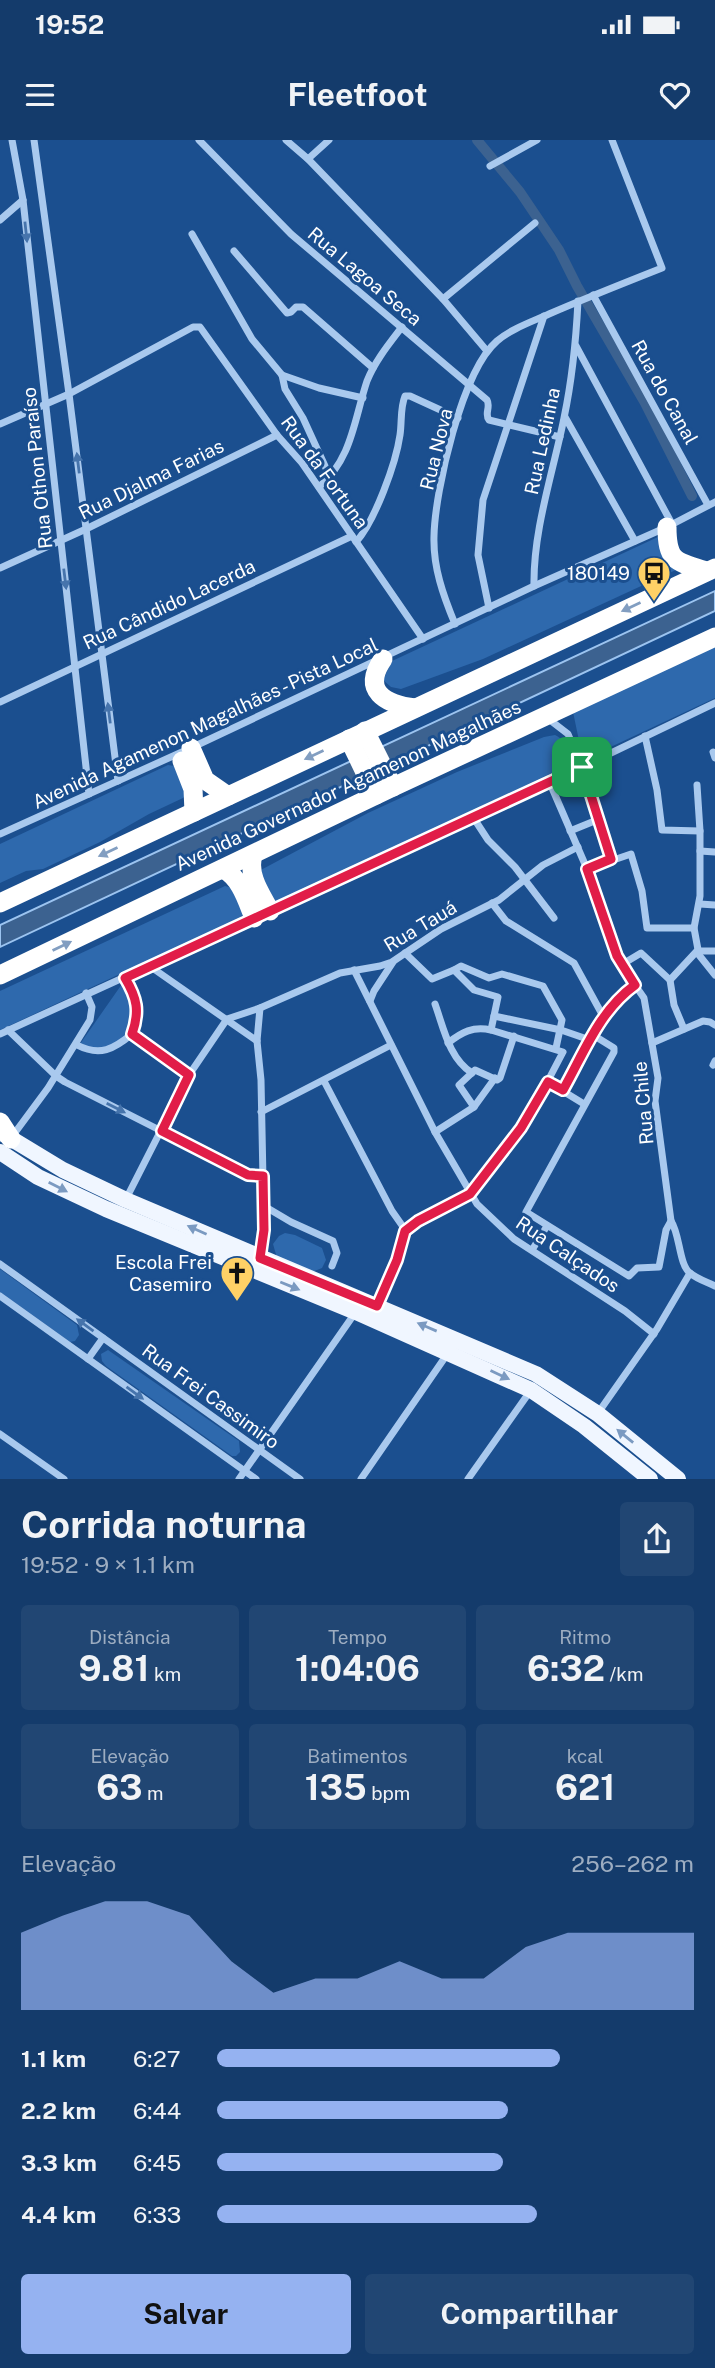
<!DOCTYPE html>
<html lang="pt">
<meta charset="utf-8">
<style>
body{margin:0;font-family:"Public Sans",sans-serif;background:#214673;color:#f1f3f6;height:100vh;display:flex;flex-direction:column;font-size:26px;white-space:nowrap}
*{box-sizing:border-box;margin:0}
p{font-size:23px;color:#9dadc1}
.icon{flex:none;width:38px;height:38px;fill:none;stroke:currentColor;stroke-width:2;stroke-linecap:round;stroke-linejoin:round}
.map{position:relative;height:1339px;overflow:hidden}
.sheet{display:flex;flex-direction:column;background:#143b6b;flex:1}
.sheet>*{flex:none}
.pin{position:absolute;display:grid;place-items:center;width:60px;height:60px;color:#fff;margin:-30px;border-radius:14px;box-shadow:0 4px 10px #0006}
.round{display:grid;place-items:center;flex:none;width:74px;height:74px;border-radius:7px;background:#214673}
.headline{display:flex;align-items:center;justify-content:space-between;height:119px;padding:0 21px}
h1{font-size:38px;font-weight:700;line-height:52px}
.metrics{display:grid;grid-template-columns:repeat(3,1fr);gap:10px;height:119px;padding:7px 21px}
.metrics div{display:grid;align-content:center;border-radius:7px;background:#214673;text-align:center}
.metrics b{font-size:35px;font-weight:700}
.metrics small{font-size:19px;font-weight:400}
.metrics p{font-size:19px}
.chart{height:196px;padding:14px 21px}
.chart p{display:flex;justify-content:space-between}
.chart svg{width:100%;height:126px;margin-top:7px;fill:#95b2f1;opacity:.7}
.primary-button{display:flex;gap:14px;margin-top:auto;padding:14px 21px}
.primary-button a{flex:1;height:80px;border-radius:7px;background:#95b2f1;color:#111;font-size:28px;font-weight:700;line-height:80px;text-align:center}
.primary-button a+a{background:#214673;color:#f1f3f6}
ul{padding:0 21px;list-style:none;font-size:23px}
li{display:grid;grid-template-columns:112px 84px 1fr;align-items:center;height:52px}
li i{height:18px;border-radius:9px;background:#95b2f1}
.status{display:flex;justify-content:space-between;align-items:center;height:49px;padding:0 35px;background:#143b6b;direction:ltr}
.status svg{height:19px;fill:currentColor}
header{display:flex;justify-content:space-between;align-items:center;height:91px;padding:0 21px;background:#143b6b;font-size:32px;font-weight:700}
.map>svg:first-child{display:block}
.green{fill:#2e69ad}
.water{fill:#3c6290;stroke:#9cc4f0;stroke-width:2}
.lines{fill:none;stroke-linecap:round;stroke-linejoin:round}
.canal{stroke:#3c6290;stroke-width:10}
.street{stroke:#a9c9ee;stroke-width:7}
.primary{stroke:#f0f6ff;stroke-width:16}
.highway{stroke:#fff;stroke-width:19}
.oneway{fill:#4674ac}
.oneway2{fill:#829ec1}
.oneway3{fill:#7b9ac1}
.route-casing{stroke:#fff;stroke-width:14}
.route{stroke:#e11d48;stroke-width:9}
.labels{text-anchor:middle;stroke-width:6;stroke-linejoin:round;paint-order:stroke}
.street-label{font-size:19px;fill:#fff;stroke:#1b4f8f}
.poi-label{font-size:19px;fill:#fff;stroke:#1b4f8f;text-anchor:end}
</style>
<div class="status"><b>19:52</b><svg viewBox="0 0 49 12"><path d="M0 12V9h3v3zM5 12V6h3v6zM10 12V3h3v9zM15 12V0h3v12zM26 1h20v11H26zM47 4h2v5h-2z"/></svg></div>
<header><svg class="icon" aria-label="menu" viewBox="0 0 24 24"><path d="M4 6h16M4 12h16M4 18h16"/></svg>Fleetfoot<svg class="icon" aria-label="heart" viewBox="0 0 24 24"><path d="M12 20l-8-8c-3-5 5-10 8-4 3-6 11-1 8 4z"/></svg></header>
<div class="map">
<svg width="715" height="1339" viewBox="0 0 715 1339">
<rect width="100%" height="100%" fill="#1b4f8f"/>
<g class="green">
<path d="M660,396L678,429L483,519L401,549L391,547L383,540L392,521Z"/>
<path d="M715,500V558L583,620L572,567Z"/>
<path d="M555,595C572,603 573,620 558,630L285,759L275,761L257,732L368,673L457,632L544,597Z"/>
<path d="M168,625L174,626L186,655L183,658L149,674L100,702L43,729L26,731L0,743V704Z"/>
<path d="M225,746L233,748L243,774L240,778L0,890V851Z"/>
<path d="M122,844C146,859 131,904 106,910C98,913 88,907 80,904Z"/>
<path d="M285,1093L295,1095L322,1108L326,1120L322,1128L312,1132L277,1118L273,1104L279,1096Z"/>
<path d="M0,1129L77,1185L79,1195L75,1201L70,1202L0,1152Z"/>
<path d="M108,1210L239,1301L240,1312L236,1316H232L106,1226L102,1221L101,1214Z"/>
</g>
<path class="water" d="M715,451V471L0,807V785Z"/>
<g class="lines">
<path class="canal" d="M477,0L520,52L559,110L577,146L645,263L692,356"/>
<g class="street">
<path d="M12,0L23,60L89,654"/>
<path d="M34,0L69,254L118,641"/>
<path d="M199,0L291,94L487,260C491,267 484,274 489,280L560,297"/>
<path d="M286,0L308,19L443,159L487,211"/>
<path d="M308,19L329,0"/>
<path d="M490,26L537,0"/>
<path d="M0,80L23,60"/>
<path d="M192,94L252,199L282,235L285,249L303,278L330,337"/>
<path d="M234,111L287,173L291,172L296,167H303L373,228"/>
<path d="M593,155L708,365"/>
<path d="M443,159L535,83"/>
<path d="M576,206L672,384"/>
<path d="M282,235L319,248L363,258"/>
<path d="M565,277L635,401"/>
<path d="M0,284L69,254L193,187H200L277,295L302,323L423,499"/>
<path d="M319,347C352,319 354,280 367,241C375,221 389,204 402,187"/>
<path d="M356,402C375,381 396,323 400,295C402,282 400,268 405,256H410L458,278"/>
<path d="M0,428L86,389L277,295"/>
<path d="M534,446C533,390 553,333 564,278C572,240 576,201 578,161"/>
<path d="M489,468L478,415L483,360L544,176"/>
<path d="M455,484C443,455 433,427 434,396C435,350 462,231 497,201C511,189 531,182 549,174C586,158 624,143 662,128L612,0"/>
<path d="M0,562L352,396"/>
<path d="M546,577L568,594L582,627L611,719"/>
<path d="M645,596L657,650L662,690L700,691"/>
<path d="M193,607L534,446L667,387L715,362"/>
<path d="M713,612L715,618"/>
<path d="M549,641L587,729L621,825L644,858L658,938L655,961L671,1081C680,1094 679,1125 690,1133C697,1139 707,1142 715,1146"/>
<path d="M697,645L700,691V756L694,788L699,815L715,835"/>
<path d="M473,677L488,700L515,727L554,778"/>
<path d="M570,691L597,680"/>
<path d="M0,694L182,612"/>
<path d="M700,711L715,712"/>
<path d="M587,729L631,714L642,751L647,788H694"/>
<path d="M492,763L506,781L574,823L603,876"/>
<path d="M700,764L715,765"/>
<path d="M271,770L582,627L715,563"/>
<path d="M621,825L641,813L670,840L674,865L684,889"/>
<path d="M151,827L257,901"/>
<path d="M354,830L435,992L477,1064L514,1099L625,1171L654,1194"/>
<path d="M454,830L461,826L489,838L502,834L543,846L562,880L556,908"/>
<path d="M670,840L697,811H715"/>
<path d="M370,861L374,851L393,822"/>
<path d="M435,864C444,889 449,918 472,933"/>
<path d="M494,876L561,890L590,900"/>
<path d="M8,890L56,936L65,942L248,1035L263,1036"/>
<path d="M0,894L254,778"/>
<path d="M132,894L189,935"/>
<path d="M593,895L614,908V912L526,1072L629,1136L637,1128L659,1127L666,1090L671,1081"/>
<path d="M448,903C462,892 473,886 491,890"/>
<path d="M652,903L703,881L710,882L715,885"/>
<path d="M77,905C100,917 114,909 132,894C140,871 136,858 125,838"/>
<path d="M713,925L715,921"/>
<path d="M324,941L392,1071L406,1091"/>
<path d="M548,942L584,964"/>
<path d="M563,950L603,876L616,860L635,845"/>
<path d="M474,967L495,938"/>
<path d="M261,972L391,905"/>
<path d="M435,992L474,967L459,945L475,930L497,940L500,938L514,896"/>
<path d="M11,998L48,948L90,880L92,867L86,853"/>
<path d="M126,1059L189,935L227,879L260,868L340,833L380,826L392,822L441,789L499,760L543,725L578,707"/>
<path d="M264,1066L291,1082L333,1101L337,1113L332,1126"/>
<path d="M532,1110L547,1086"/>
<path d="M260,1117L264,1090L261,940L257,901L260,868"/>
<path d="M0,1124L300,1339"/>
<path d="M0,1156L256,1339"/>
<path d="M377,1166L397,1120L406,1091L418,1081L465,1057L474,1050L529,977L563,912L491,890L498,857L474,850L454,830L432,839L405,813"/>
<path d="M88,1219L103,1198"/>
<path d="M598,1273L657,1189L690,1133"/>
<path d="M0,1294L64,1339"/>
<path d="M239,1339L355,1173"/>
<path d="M361,1339L448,1213"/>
<path d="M468,1339L531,1250"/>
</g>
<g class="primary">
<path d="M2,993L63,1030L126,1060L536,1234L598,1274L678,1339"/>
<path d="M0,1012L38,1037L106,1069L356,1172L531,1250L584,1286L650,1339"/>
</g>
<g class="highway">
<path d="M667,387C667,422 676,422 707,431"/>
<path d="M383,519C361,551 385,564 415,568"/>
<path d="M365,591L393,647"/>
<path d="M349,599L376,655"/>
<path d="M191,608L205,640L228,656"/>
<path d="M182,621L193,649L194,672"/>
<path d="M253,715C247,735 261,754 270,771"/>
<path d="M223,729C241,738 247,761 254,778"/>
<path d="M0,763L715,428"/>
<path d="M0,835L393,647L715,497"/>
<path d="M0,982L11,999"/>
</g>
</g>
<defs><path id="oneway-solid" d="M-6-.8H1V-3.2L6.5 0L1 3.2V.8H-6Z" transform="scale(1.75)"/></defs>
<g class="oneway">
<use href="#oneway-solid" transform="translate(26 92) rotate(84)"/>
<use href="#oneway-solid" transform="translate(78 323) rotate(-97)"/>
<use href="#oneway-solid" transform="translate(65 439) rotate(83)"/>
<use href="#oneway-solid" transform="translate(109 573) rotate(-97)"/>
<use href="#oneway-solid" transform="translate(116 968) rotate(27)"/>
<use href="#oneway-solid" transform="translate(85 1185) rotate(-144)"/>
<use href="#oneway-solid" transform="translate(135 1253) rotate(36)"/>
</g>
<g class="oneway2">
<use href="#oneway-solid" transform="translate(631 467) rotate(155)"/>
<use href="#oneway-solid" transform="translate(314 615) rotate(155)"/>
<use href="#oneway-solid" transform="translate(108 712) rotate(155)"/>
<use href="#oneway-solid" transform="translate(62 806) rotate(-26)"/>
</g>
<g class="oneway3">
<use href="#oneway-solid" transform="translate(58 1047) rotate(27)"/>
<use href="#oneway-solid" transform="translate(197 1090) rotate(-156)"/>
<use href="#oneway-solid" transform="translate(290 1146) rotate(22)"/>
<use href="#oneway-solid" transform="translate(427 1187) rotate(-157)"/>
<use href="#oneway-solid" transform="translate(500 1235) rotate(25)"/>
<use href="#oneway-solid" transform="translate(625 1296) rotate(-141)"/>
</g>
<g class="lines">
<defs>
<path id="route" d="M582,627L611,719L587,729L617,816L635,845C599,871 584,913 563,950L548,942L521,988L470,1054L418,1081L405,1091L397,1120L377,1166L260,1118L264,1090L263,1036L248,1035L162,991L189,935L132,894C140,871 137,858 125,838Z"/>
</defs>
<use href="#route" class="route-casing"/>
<use href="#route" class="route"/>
</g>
<defs>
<symbol id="bus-pin" viewBox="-11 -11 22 30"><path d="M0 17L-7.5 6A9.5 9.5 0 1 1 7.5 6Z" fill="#ffd166" stroke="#1b4f8f"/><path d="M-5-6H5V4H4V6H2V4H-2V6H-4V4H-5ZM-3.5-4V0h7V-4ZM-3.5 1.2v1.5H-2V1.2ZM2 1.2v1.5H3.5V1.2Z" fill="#111"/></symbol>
<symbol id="church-pin" viewBox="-11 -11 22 30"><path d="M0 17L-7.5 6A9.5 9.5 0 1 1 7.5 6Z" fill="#ffd166" stroke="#1b4f8f"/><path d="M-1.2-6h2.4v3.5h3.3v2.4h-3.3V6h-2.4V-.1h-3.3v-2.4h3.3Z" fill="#111"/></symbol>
</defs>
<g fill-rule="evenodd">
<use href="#bus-pin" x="635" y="414" width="38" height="52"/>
<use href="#church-pin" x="218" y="1114" width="38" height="52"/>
</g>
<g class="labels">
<g class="street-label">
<text transform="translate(365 136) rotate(40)" y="7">Rua Lagoa Seca</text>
<text transform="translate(665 252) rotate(61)" y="7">Rua do Canal</text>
<text transform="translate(542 301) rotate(-78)" y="7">Rua Ledinha</text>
<text transform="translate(436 309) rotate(-76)" y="7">Rua Nova</text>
<text transform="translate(37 328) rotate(-96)" y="7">Rua Othon Paraíso</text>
<text transform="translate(325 332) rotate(54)" y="7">Rua da Fortuna</text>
<text transform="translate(151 339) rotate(-26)" y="7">Rua Djalma Farias</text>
<text transform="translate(169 464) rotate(-25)" y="7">Rua Cândido Lacerda</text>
<text transform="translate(205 583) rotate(-25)" y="7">Avenida Agamenon Magalhães - Pista Local</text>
<text transform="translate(348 645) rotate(-25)" y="7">Avenida Governador Agamenon Magalhães</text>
<text transform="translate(420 786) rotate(-31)" y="7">Rua Tauá</text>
<text transform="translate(643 963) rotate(-95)" y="7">Rua Chile</text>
<text transform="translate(568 1114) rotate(34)" y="7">Rua Calçados</text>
<text transform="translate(211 1256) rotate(36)" y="7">Rua Frei Cassimiro</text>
</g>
<g class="poi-label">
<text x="630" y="440">180149</text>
<text x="212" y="1129">Escola Frei<tspan x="212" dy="22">Casemiro</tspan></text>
</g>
</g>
</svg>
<div class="pin" style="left:582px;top:627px;background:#1e9e55"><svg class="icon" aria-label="arrive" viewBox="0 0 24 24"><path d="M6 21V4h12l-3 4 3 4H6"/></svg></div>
</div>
<section class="sheet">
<div class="headline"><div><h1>Corrida noturna</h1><p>19:52 · 9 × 1.1 km</p></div><a class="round"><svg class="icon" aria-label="share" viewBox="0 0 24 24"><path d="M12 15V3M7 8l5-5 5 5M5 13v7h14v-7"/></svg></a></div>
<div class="metrics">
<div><p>Distância</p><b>9.81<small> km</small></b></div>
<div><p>Tempo</p><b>1:04:06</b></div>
<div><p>Ritmo</p><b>6:32<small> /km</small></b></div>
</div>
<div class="metrics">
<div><p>Elevação</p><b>63<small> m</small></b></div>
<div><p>Batimentos</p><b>135<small> bpm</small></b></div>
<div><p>kcal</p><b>621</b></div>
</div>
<div class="chart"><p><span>Elevação</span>256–262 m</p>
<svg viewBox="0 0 160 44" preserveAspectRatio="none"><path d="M0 44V17L10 11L20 6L30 6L40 11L50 27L60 38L70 33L80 33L90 27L100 33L110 33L120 22L130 17L140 17L150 17L160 17V44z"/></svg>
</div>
<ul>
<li><b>1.1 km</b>6:27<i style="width:72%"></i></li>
<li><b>2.2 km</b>6:44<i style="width:61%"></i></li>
<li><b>3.3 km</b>6:45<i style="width:60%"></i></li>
<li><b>4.4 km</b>6:33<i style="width:67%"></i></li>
</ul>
<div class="primary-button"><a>Salvar</a><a>Compartilhar</a></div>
</section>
